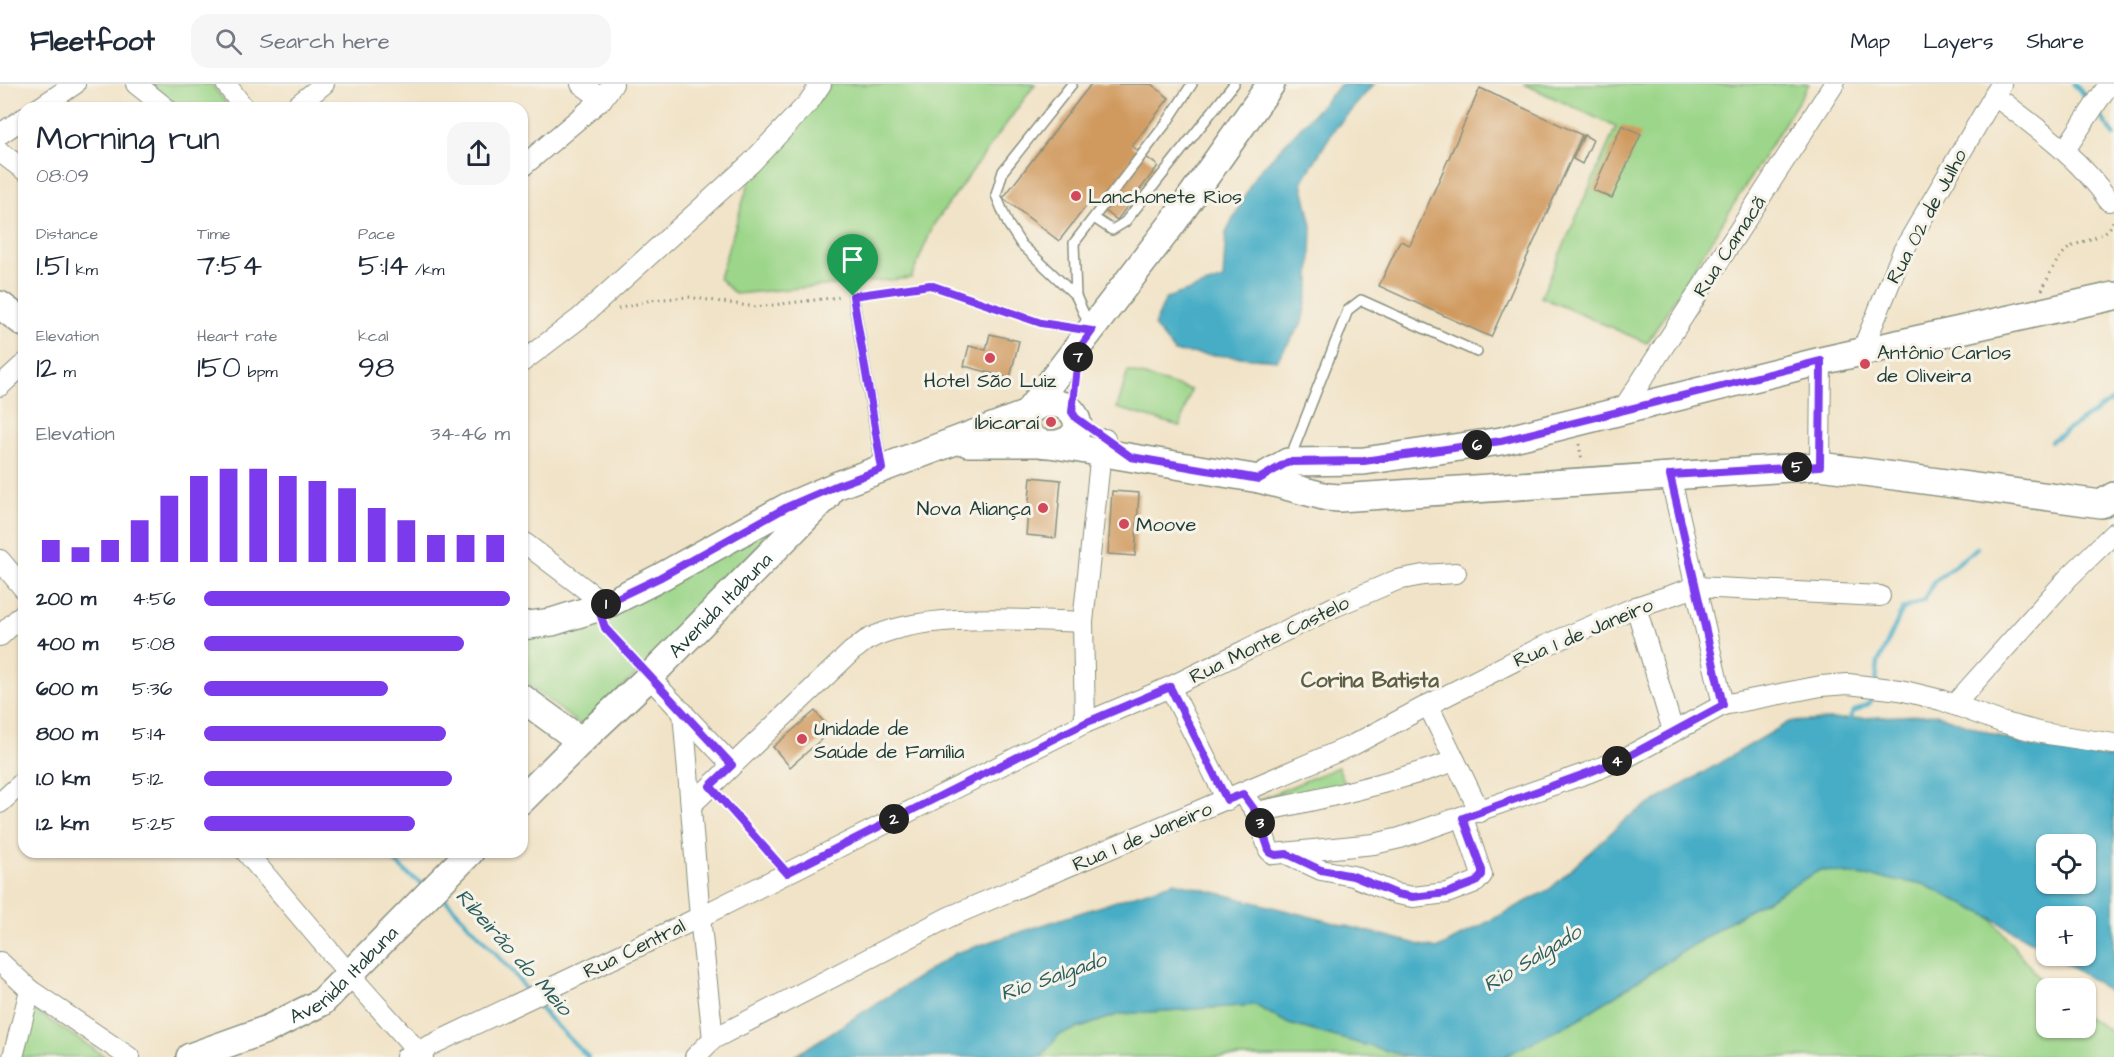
<!DOCTYPE html>
<meta charset="utf-8">
<style>
body{margin:0;font-family:"Architects Daughter",sans-serif;background:#f6f6f7;color:#1f2937;height:100vh;display:flex;flex-direction:column;font-size:22px;white-space:nowrap}
*{box-sizing:border-box;margin:0}
p{font-size:20px;color:#747a83}
.icon{flex:none;width:33px;height:33px;fill:none;stroke:currentColor;stroke-width:2;stroke-linecap:round;stroke-linejoin:round}
.map{position:relative;flex:1;overflow:hidden}
.details{position:absolute;left:18px;top:18px;width:510px;height:756px;display:flex;flex-direction:column;background:#fff;border-radius:18px;box-shadow:0 2px 4px #0004}
.details>*{flex:none}
.fabs{position:absolute;left:2036px;top:750px;display:grid;gap:12px}
.fabs a{display:grid;place-items:center;width:60px;height:60px;border-radius:12px;background:#fff;box-shadow:0 2px 4px #0004;font-size:30px}
.pin{position:absolute;display:grid;place-items:center;width:51px;height:51px;color:#fff;margin:-62px -26px;border-radius:50% 50% 50% 0;rotate:-45deg;box-shadow:0 0 6px #0007}
.pin .icon{rotate:45deg}
.km{position:absolute;width:30px;height:30px;margin:-15px;border-radius:50%;background:#222;color:#fff;font-size:16px;line-height:30px;text-align:center}
.round{display:grid;place-items:center;flex:none;width:63px;height:63px;border-radius:18px;background:#f6f6f7}
.overview{display:flex;align-items:center;justify-content:space-between;height:102px;padding:0 18px}
h1{font-size:33px;font-weight:600;line-height:45px}
.metrics{display:grid;grid-template-columns:repeat(3,1fr);gap:9px;height:102px;padding:6px 18px}
.metrics div{display:grid;align-content:center}
.metrics b{font-size:30px;font-weight:600}
.metrics small{font-size:16px;font-weight:400}
.metrics p{font-size:16px}
.chart{height:168px;padding:12px 18px}
.chart p{display:flex;justify-content:space-between}
.chart svg{width:100%;height:108px;margin-top:6px;stroke:#7c3aed;stroke-width:6}
ul{padding:0 18px;list-style:none;font-size:20px}
li{display:grid;grid-template-columns:96px 72px 1fr;align-items:center;height:45px}
li i{height:15px;border-radius:8px;background:#7c3aed}
header{display:flex;align-items:center;gap:36px;box-sizing:border-box;height:84px;padding:0 30px;background:#fff;border-bottom:2px solid #e0e1e3}
header strong{font-size:28px}
nav{display:flex;gap:33px;margin-inline-start:auto;font-size:21px}
.search{width:420px;height:54px;background:#f6f6f7;display:flex;align-items:center;gap:15px;box-sizing:border-box;padding:0 21px;border-radius:18px;color:#747a83;font-size:22px}
.map>svg:first-child{display:block}
.green{fill:#9cd68a;stroke:#5e8a5f;stroke-width:1.5}
.water{fill:#46adc6;stroke:#32757d;stroke-width:1.5;fill-rule:evenodd}
.lines{fill:none;stroke-linecap:round;stroke-linejoin:round}
.stream{stroke:#46adc6;stroke-width:4.5}
.building{fill:#d09a5f}
.lane-casing{stroke:#88907e;stroke-width:12}
.street-casing{stroke:#88907e;stroke-width:22}
.secondary-casing{stroke:#88907e;stroke-width:30}
.path{stroke:#88907e;stroke-width:3;stroke-dasharray:1.5 4.5;stroke-linecap:butt}
.lane{stroke:#fff;stroke-width:9}
.street{stroke:#fff;stroke-width:20}
.secondary{stroke:#fff;stroke-width:27}
.route-casing{stroke:#fff;stroke-width:12}
.route{stroke:#7c3aed;stroke-width:8}
.poi-dot{fill:#d1495b;stroke:#f7f3e8;stroke-width:2}
.labels{text-anchor:middle;stroke-width:6;stroke-linejoin:round;paint-order:stroke}
.poi-label{font-size:20px;fill:#1f3d34;stroke:#f7f3e8;text-anchor:start}
.street-label{font-size:20px;fill:#1f3d34;stroke:#f7f3e8}
.neighbourhood-label{font-size:21px;font-weight:bold;fill:#5d5e43;stroke:#f7f3e8}
.water-label{font-size:21px;font-style:italic;fill:#2b5f60;stroke:#f7f3e8}
</style>
<header>
<strong>Fleetfoot</strong>
<div class="search"><svg class="icon" aria-label="search" viewBox="0 0 24 24"><circle cx="10" cy="10" r="6"/><path d="M15 15l6 6"/></svg>Search here</div>
<nav><a>Map</a><a>Layers</a><a>Share</a></nav>
</header>
<div class="map">
<svg width="2114" height="973" viewBox="0 0 2114 973">
<rect width="100%" height="100%" fill="#f7f3e8"/>
<filter id="ink" filterUnits="userSpaceOnUse"><feTurbulence type="fractalNoise" baseFrequency=".0167" numOctaves="2"/><feDisplacementMap in="SourceGraphic" scale="12" xChannelSelector="R" yChannelSelector="G"/><feConvolveMatrix kernelMatrix="1 2 1 2 8 2 1 2 1" color-interpolation-filters="sRGB"/></filter>
<filter id="wash" filterUnits="userSpaceOnUse"><feTurbulence type="fractalNoise" baseFrequency=".008" numOctaves="4" result="noise"/><feDisplacementMap in="SourceGraphic" scale="24" xChannelSelector="R" yChannelSelector="G"/><feGaussianBlur stdDeviation="1.35" result="paint"/><feColorMatrix in="noise" values="0 0 0 0 0 0 0 0 0 0 0 0 0 0 0 0 0 1.4 0 .05"/><feComposite in="paint" operator="in"/></filter>
<g filter="url(#wash)">
<rect width="100%" height="100%" fill="#f1e3c7"/>
<g class="green">
<path d="M150,0H211L230,24H181Z"/>
<path d="M832,0H1035L934,140L911,194L735,210L719,194L752,89Z"/>
<path d="M1524,0H1809L1647,259L1541,213L1616,43Z"/>
<path d="M1128,287L1191,306L1180,342L1117,324Z"/>
<path d="M802,423L661,568L580,641L522,596V553L572,551Z"/>
<path d="M1338,683L1347,704L1259,726L1255,718Z"/>
<path d="M1820,786L1923,800L1990,833L2047,904L2046,944H2085V932L2114,949V973H1503L1577,936L1735,834Z"/>
<path d="M1255,921L1289,940L1409,973H1041L1059,951L1120,930Z"/>
<path d="M30,923L106,973H20Z"/>
</g>
<g class="water">
<path d="M1341,0H1374L1333,47L1302,98L1312,142L1310,198L1302,239L1277,276L1175,268L1154,242L1166,214L1223,195L1226,149L1255,92Z"/>
<path d="M1936,630L2027,662L2114,675V912L2096,898L2053,872H2085V832H2046V867L1990,833L1923,800L1820,786L1735,834L1577,936L1503,973H1409L1289,940L1255,921L1120,930L1059,951L1041,973H793L956,869L1175,798L1437,865L1550,805L1628,733L1789,638ZM2085,760V800H2046V760Z"/>
</g>
<g class="lines">
<g class="stream">
<path d="M2074,0L2090,18"/>
<path d="M2097,27L2114,51"/>
<path d="M2051,357L2114,315"/>
<path d="M1876,598L1878,579L1903,525L1923,517L1934,498L1977,464"/>
<path d="M1848,640L1853,628L1870,619L1872,609"/>
<path d="M385,768L409,791L424,801"/>
<path d="M438,811L445,815L511,886L528,908"/>
<path d="M535,917L548,933L588,973"/>
</g>
</g>
<g id="blocks">
<g class="building">
<path d="M1091,0H1151L1169,14L1132,62L1158,82L1117,136L1091,116L1059,157L1003,114Z"/>
<path d="M1480,4L1582,51L1491,253L1379,202L1400,157L1410,161Z"/>
<path d="M1622,41L1641,50L1612,114L1593,106Z"/>
<path d="M1584,51L1593,56L1582,80L1573,75Z"/>
<path d="M990,250L1019,257L1010,294L964,282L969,262L986,266Z"/>
<path d="M1031,393L1061,396L1056,454L1026,451Z"/>
<path d="M1112,407L1139,409L1135,472L1108,470Z"/>
<path d="M815,627L831,647L790,683L773,663Z"/>
</g>
</g>
</g>
<g filter="url(#ink)">
<use href="#blocks" fill-opacity="0" stroke="#88907e" stroke-width="1.5"/>
<g class="lines">
<defs>
<g id="lane">
<path d="M1072,0L1003,87L996,111L1008,140L1021,160L1076,212"/>
<path d="M1094,134L1112,146L1125,138L1234,0"/>
<path d="M853,212L881,381"/>
<path d="M1089,241L1076,212L1074,159L1167,38L1192,0"/>
<path d="M1290,374L1348,226L1361,216L1477,268"/>
</g>
<g id="street">
<path d="M136,0L166,24"/>
<path d="M226,0L244,24"/>
<path d="M581,0L602,15"/>
<path d="M1994,11C2035,43 2079,73 2109,117"/>
<path d="M39,24L75,0"/>
<path d="M294,24L324,0"/>
<path d="M0,50L24,34"/>
<path d="M2065,66L2109,0"/>
<path d="M0,68L24,86"/>
<path d="M522,83L602,15L613,0"/>
<path d="M1861,269L1903,167L2001,0"/>
<path d="M522,278L580,234L751,79L808,19L821,0"/>
<path d="M0,302L24,280"/>
<path d="M1623,325L1834,0"/>
<path d="M1820,382L1821,277"/>
<path d="M1670,391L1723,621"/>
<path d="M522,457L606,521"/>
<path d="M0,476L24,505"/>
<path d="M1636,523L1673,647"/>
<path d="M0,552L24,529"/>
<path d="M649,593L732,681"/>
<path d="M1170,603L1227,716"/>
<path d="M1428,621L1480,728"/>
<path d="M1954,621L2068,494L2114,449"/>
<path d="M683,628L700,833L713,955"/>
<path d="M1085,639L1083,538L1101,368L1105,355"/>
<path d="M1243,710L1256,728L1269,766L1273,770L1374,760L1400,754L1590,688L1627,673L1723,621L1821,602L1848,600L1900,606L1941,616L2001,638L2042,649L2114,660"/>
<path d="M0,719L24,697"/>
<path d="M691,721L852,567C857,564 862,559 867,556C920,527 1023,536 1083,538"/>
<path d="M1256,728C1324,715 1390,699 1455,677"/>
<path d="M246,768L349,890L423,973"/>
<path d="M1287,770L1321,786L1353,792L1397,810L1413,813L1447,809L1476,798L1482,791L1463,734"/>
<path d="M0,878L30,906L129,973"/>
<path d="M13,973L30,906"/>
<path d="M406,973L700,833L1085,639L1170,603L1334,523L1397,496L1423,491L1456,489"/>
<path d="M695,973L713,955L949,833L1353,661L1428,621L1542,563L1636,523L1696,503L1880,512"/>
</g>
<g id="secondary">
<path d="M0,221L24,239"/>
<path d="M1031,324L1172,140L1271,0"/>
<path d="M968,359H1040"/>
<path d="M1056,361L1259,395L1327,413L1339,414L1820,382L2101,420L2114,412"/>
<path d="M1259,395L1288,378L1364,377L1501,357L1821,277L2114,212"/>
<path d="M522,542L552,538L606,521L659,494L787,423L838,401L1027,330C1038,316 1066,315 1075,332C1092,365 1015,375 1027,330"/>
<path d="M522,614L581,657"/>
<path id="s1" d="M522,716L581,657L649,593L827,412"/>
<path id="s2" d="M190,973L268,945L322,918L470,768"/>
</g>
</defs>
<use href="#lane" class="lane-casing"/>
<use href="#street" class="street-casing"/>
<use href="#secondary" class="secondary-casing"/>
<g class="path">
<path d="M2042,206C2049,192 2056,174 2068,165C2081,155 2114,153 2113,134"/>
<path d="M865,210L930,201L1041,239L1067,243"/>
<path d="M618,225L651,216L688,213L756,223L840,213"/>
<path d="M1579,360L1582,377"/>
<path d="M604,542L635,578"/>
<path d="M721,715L777,777"/>
</g>
<use href="#lane" class="lane"/>
<use href="#street" class="street"/>
<use href="#secondary" class="secondary"/>
</g>
</g>
<g class="lines" filter="url(#ink)">
<defs>
<path id="route" d="M930,201L1041,239L1092,247L1079,265L1072,328L1076,334L1131,373L1259,395L1288,378L1364,377L1501,357L1821,277L1820,382L1670,391L1723,621L1627,673L1590,688L1463,734L1482,786V791L1476,798L1447,809L1413,813L1397,810L1353,792L1321,786L1287,770L1276,771L1270,769L1256,728L1243,710L1227,716L1170,603L1085,639L787,789L710,702L732,681L605,544L598,523L659,494L787,423L838,401L882,385L853,212Z"/>
</defs>
<use href="#route" class="route-casing"/>
<use href="#route" class="route"/>
</g>
<g class="poi-dot">
<circle cx="1076" cy="112" r="6"/>
<circle cx="990" cy="274" r="6"/>
<circle cx="1865" cy="280" r="6"/>
<circle cx="1051" cy="338" r="6"/>
<circle cx="1043" cy="424" r="6"/>
<circle cx="1124" cy="440" r="6"/>
<circle cx="802" cy="655" r="6"/>
</g>
<g class="labels">
<g class="poi-label">
<text x="1088" y="119">Lanchonete Rios</text>
<text x="1877" y="275">Antônio Carlos<tspan x="1877" dy="23">de Oliveira</tspan></text>
<text x="990" y="303" text-anchor="middle">Hotel São Luiz</text>
<text x="1039" y="345" text-anchor="end">Ibicaraí</text>
<text x="1031" y="431" text-anchor="end">Nova Aliança</text>
<text x="1136" y="447">Moove</text>
<text x="814" y="651">Unidade de<tspan x="814" dy="23">Saúde de Família</tspan></text>
</g>
<g class="street-label">
<text transform="translate(1926 132) rotate(-62)" y="7">Rua 02 de Julho</text>
<text transform="translate(1729 162) rotate(-57)" y="7">Rua Camacã</text>
<text dy="7" stroke="none"><textPath href="#s1" startOffset="278">Avenida Itabuna</textPath></text>
<text transform="translate(1583 548) rotate(-23)" y="7">Rua 1 de Janeiro</text>
<text transform="translate(1269 555) rotate(-26)" y="7">Rua Monte Castelo</text>
<text transform="translate(1142 752) rotate(-23)" y="7">Rua 1 de Janeiro</text>
<text transform="translate(634 864) rotate(-26)" y="7">Rua Central</text>
<text dy="7" stroke="none"><textPath href="#s2" startOffset="177">Avenida Itabuna</textPath></text>
</g>
<g class="neighbourhood-label">
<text x="1370" y="603">Corina Batista</text>
</g>
<g class="water-label">
<text transform="translate(514 868) rotate(48)" y="7">Ribeirão do Meio</text>
<text transform="translate(1532 874) rotate(-31)" y="7">Rio Salgado</text>
<text transform="translate(1053 892) rotate(-19)" y="7">Rio Salgado</text>
</g>
</g>
</svg>
<div class="fabs">
<a><svg class="icon" aria-label="locate" viewBox="0 0 24 24"><circle cx="12" cy="12" r="6"/><path d="M12 2v4M12 18v4M2 12h4M18 12h4"/></svg></a>
<a>+</a>
<a>−</a>
</div>
<div class="pin" style="left:853px;top:212px;background:#1e9e55"><svg class="icon" aria-label="arrive" viewBox="0 0 24 24"><path d="M6 21V4h12l-3 4 3 4H6"/></svg></div>
<b class="km" style="left:606px;top:520px">1</b>
<b class="km" style="left:894px;top:735px">2</b>
<b class="km" style="left:1260px;top:739px">3</b>
<b class="km" style="left:1617px;top:677px">4</b>
<b class="km" style="left:1797px;top:383px">5</b>
<b class="km" style="left:1477px;top:361px">6</b>
<b class="km" style="left:1078px;top:273px">7</b>
<section class="details">
<div class="overview"><div><h1>Morning run</h1><p>08:09</p></div><a class="round"><svg class="icon" aria-label="share" viewBox="0 0 24 24"><path d="M12 15V3M7 8l5-5 5 5M5 13v7h14v-7"/></svg></a></div>
<div class="metrics">
<div><p>Distance</p><b>1.51<small> km</small></b></div>
<div><p>Time</p><b>7:54</b></div>
<div><p>Pace</p><b>5:14<small> /km</small></b></div>
</div>
<div class="metrics">
<div><p>Elevation</p><b>12<small> m</small></b></div>
<div><p>Heart rate</p><b>150<small> bpm</small></b></div>
<div><p>kcal</p><b>98</b></div>
</div>
<div class="chart"><p><span>Elevation</span>34–46 m</p>
<svg viewBox="0 0 160 44" preserveAspectRatio="none"><path d="M5 44V35M15 44V38M25 44V35M35 44V27M45 44V17M55 44V9M65 44V6M75 44V6M85 44V9M95 44V11M105 44V14M115 44V22M125 44V27M135 44V33M145 44V33M155 44V33"/></svg>
</div>
<ul>
<li><b>200 m</b>4:56<i style="width:100%"></i></li>
<li><b>400 m</b>5:08<i style="width:85%"></i></li>
<li><b>600 m</b>5:36<i style="width:60%"></i></li>
<li><b>800 m</b>5:14<i style="width:79%"></i></li>
<li><b>1.0 km</b>5:12<i style="width:81%"></i></li>
<li><b>1.2 km</b>5:25<i style="width:69%"></i></li>
</ul>
</section>
</div>
